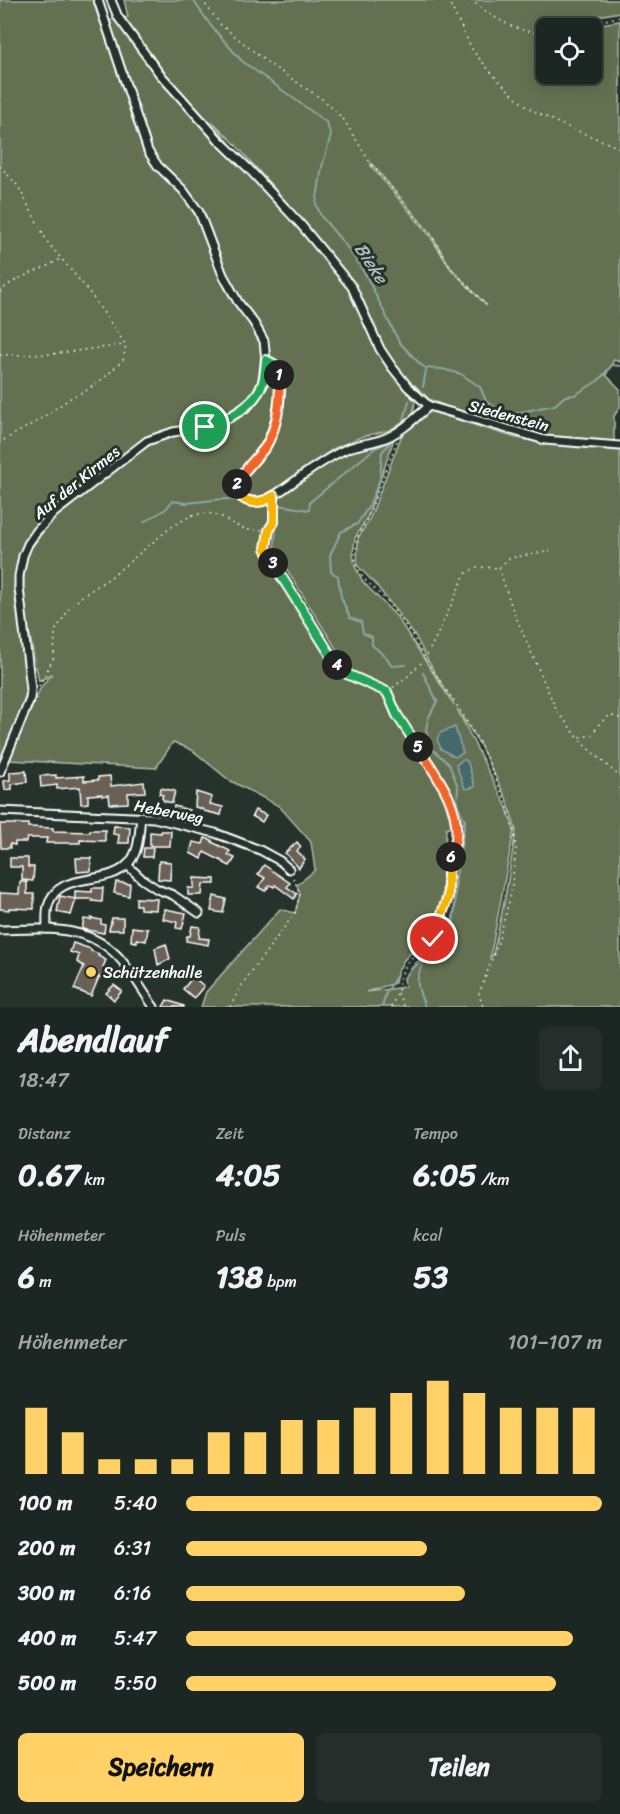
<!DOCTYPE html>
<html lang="de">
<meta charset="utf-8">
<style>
body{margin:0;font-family:Sriracha,sans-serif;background:#252e2a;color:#f1f3f6;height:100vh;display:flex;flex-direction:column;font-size:22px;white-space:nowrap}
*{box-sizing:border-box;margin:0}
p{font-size:20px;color:#a0a5a5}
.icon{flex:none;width:33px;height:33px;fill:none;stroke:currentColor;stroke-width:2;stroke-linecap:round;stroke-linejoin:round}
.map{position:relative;height:1007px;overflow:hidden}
.drawer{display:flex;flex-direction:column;background:#1c2622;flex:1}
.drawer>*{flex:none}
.controls{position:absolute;left:536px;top:18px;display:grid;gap:12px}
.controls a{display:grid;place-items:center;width:66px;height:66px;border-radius:9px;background:#1c2622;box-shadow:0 3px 15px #0003,0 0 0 2px #3a4340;font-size:30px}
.pin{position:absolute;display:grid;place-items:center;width:51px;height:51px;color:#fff;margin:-26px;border:3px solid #fff;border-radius:50%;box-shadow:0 2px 6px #0007}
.km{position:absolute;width:30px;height:30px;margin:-15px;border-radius:50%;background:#222;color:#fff;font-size:16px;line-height:30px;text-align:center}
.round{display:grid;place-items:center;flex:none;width:63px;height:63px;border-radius:9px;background:#252e2a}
.overview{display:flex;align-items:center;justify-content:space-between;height:102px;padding:0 18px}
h1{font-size:33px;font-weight:700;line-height:45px}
.stats{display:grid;grid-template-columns:repeat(3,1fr);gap:9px;height:102px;padding:6px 18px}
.stats div{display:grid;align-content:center}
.stats b{font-size:30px;font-weight:700}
.stats small{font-size:16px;font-weight:400}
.stats p{font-size:16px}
.chart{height:168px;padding:12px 18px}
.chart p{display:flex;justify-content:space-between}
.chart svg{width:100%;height:108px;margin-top:6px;stroke:#ffd166;stroke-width:6}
.cta{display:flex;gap:12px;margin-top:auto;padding:12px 18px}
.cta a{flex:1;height:69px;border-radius:9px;background:#ffd166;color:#111;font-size:24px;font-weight:700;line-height:69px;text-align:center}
.cta a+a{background:#252e2a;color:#f1f3f6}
ul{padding:0 18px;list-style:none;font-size:20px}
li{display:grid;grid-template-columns:96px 72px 1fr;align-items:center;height:45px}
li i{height:15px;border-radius:8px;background:#ffd166}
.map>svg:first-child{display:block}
.green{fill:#637051;stroke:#b1b8a8;stroke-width:1.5;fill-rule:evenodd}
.water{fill:#45696a;stroke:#8fa5a6;stroke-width:1.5}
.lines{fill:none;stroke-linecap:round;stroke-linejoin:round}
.stream{stroke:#8fa5a6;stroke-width:2}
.building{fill:#6b6154;stroke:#fff;stroke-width:1.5}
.street-casing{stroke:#fff;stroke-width:11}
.path{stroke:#fff;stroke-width:1.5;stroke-dasharray:1.5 4.5;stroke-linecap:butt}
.street{stroke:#26332d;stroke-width:7}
.split-1-casing{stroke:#fff;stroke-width:12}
.split-2-casing{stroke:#fff;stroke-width:12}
.split-3-casing{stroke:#fff;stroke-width:12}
.split-4-casing{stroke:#fff;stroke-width:12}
.split-5-casing{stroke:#fff;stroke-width:12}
.split-6-casing{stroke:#fff;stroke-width:12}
.split-7-casing{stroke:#fff;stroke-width:12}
.split-1{stroke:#22a559;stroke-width:8}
.split-2{stroke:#f0652b;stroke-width:8}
.split-3{stroke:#f5b400;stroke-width:8}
.split-4{stroke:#22a559;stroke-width:8}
.split-5{stroke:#22a559;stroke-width:8}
.split-6{stroke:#f0652b;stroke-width:8}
.split-7{stroke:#f5b400;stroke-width:8}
.poi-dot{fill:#ffd166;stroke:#26332d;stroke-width:2}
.labels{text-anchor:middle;stroke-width:6;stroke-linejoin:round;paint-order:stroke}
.street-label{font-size:16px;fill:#fff;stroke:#26332d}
.poi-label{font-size:16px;fill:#fff;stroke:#26332d;text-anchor:start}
.water-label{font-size:18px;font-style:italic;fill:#abbcbc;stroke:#26332d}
</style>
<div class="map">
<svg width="620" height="1007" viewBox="0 0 620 1007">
<rect width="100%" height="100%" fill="#26332d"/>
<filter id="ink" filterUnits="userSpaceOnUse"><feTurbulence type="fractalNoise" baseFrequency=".0167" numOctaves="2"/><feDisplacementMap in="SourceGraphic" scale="12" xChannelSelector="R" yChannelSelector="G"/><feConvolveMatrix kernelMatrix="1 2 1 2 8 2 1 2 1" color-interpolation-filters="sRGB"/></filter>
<g filter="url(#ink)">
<path class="green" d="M0,0H93L100,22L128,17L124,0H620V12L563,22V28H546V74H591V28H577L620,21V362L614,360L606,375L620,389V407L614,416V442L547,437L445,406L429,399L415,385L408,392L415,402L413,415L390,430L361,437L335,448L300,471L272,495L267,553L336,663L347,674L388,692L350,671L274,549L277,521L276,497C299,481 322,463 349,452C363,447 379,444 394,439L368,516L355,538L353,553L355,566L363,582L397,617L454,705L427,659L416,637L377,586L357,565L358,538L370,518L403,432L429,411L516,438L545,443L620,450V1007H201L206,992L280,909L295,913L300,894L297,885L315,870L311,842L279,806L229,780L192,750L173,742L156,768L9,760L41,687L52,674L39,681L26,617L23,583L27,553L52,520L138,453L156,441L149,435L45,515L28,535L18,557L14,588L26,674V693L19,717L0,762ZM212,121L235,144L304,222L298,229ZM371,163L431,234L451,268L487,306L450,268L430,236L371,166ZM457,709L479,743L507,800L516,830L505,897L493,955L490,958L514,830L507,808ZM465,822L456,876L453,930L415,964L404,978L405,987L366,992L395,983L397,973L404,960L430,934L442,896L446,829Z"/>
<g class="water">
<path d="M455,727L463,753L455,757L441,749L437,739L440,733Z"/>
<path d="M462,760H466L468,763L475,787L465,789L456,765Z"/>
</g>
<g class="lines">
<g class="stream">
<path d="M193,0L211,26L242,61L326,122L331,135L322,167L316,204L321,216L347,247L367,277L399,342L421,365L426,368L442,369L461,374L480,387L486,401L503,413H516L555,405L565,396L575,395L599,380L612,365L620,366"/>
<path d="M423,387L426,370"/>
<path d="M404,419L409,401"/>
<path d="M392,441L382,452L380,479L369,506L357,524L341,532L330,555L331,572L338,576L341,597L350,618L361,622L363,633L372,637V645L387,658L392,666L406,665"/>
<path d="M279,505L309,510L310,502L375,448L392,441"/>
<path d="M144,522L166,509L172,501L187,503L223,499L235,500"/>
<path d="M425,959C424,965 420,967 419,973C415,984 421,996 425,1007"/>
<path d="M410,970L425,959L447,937L445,931L451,925L455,910L454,872L459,859L460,841L465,821L457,804L458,787L449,764L431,748L426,730L428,719L437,701L423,673"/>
<path d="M382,1007L386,993L395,978"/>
</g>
</g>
<g class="building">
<path d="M26,771L27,782L12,784V789L5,790L4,781L10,780V772Z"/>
<path d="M56,775V778L84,776V781L98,780V777L110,776L111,786L144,782L145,792L128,793V803L110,804L109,795L102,796V794L88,795V803L81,804L80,787L57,789V785L41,787L40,776Z"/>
<path d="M161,788L175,791L172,803L164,801L162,798L163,795L159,794Z"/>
<path d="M196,792L212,797L210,804L223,807L221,815L204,811L202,809L195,807Z"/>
<path d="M174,806L189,810L187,816L172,813Z"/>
<path d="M255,810L266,815L262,822L252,816Z"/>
<path d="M0,824H28V827L53,828V831L90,832V830H105V841L80,840V843H46L47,838H27L26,842H15V845L10,844V848H1Z"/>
<path d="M114,826L130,827L129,843H118L119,835L113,834Z"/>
<path d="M161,831H171L170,846H150V832L161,833Z"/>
<path d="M205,838L212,840V842L230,851L228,855L235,858L230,866L224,863V862L204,852L202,859L190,853L193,842L203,844Z"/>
<path d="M297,842L301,847L297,851L305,859L299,868L285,853Z"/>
<path d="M144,848H153L152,857H143Z"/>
<path d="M10,858H28V867H34L33,881L22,880V867H10Z"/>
<path d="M76,858H91V871L77,872Z"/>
<path d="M159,861L171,862L170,880L158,879Z"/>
<path d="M264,865L290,883L287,887L297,894L294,899L275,885L274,887L270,885L265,891L258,887L265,878L258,874Z"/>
<path d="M194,878L215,879V884H203L202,895H188V888H194Z"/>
<path d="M20,882H27V894H34V909L9,908V910L0,909V893L19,894Z"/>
<path d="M116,882L130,884L129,896L114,893Z"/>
<path d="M92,888H103L102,902L92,901V899H75V891L92,892Z"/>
<path d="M60,896L76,899L71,915L57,912Z"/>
<path d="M214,896L226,899L223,913L211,911Z"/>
<path d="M136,898L157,899L156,910L140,909V905H136Z"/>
<path d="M165,909L186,913L182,929L176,928L177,922L163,919Z"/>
<path d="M91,918L101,920V924L105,925L104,933L82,929L84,919L91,920Z"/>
<path d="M112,918H123V930H109Z"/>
<path d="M192,926L200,927L199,938L209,939L208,945L186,941L187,936H190Z"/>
<path d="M132,927L148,929L146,941L137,939V942L131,941Z"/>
<path d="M73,943L91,949V951L99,954L98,956L106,960L103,967L107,968L103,978L99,977L91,996L74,989L84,966L77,962L79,955L70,952Z"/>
<path d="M166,944L170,959L158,965L155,948Z"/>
<path d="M193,977L204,986L194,998L183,989Z"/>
<path d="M114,985L122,991L114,1000L106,993Z"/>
<path d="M167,1000L184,1006V1007H163Z"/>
</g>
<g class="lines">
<defs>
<g id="street">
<path d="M111,0L118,17L159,73L219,140L249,169L302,226L352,287L380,349L392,367L408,387L429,406L545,440L620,446"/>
<path d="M266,360C268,361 273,363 274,365C288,380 275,432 265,447C256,459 246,469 238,481C233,500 251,504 267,500C293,484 316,463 344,450C356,444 368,444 380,440C400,434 414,419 429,406"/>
<path d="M0,772L30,699L31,689L19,588V576L23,556L28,544L37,531L54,513L147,441L173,432L205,427L222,422L248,406L263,385L266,360L264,341L254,323L238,302L223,275L199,212L183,190L158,166L148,151L98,0"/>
<path d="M0,811L154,818L215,833L260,850L280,861L289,869"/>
<path d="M127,865L142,879L157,889L173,895L199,913"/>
<path d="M47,929C47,922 46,913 48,906C57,870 105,887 127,865C140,853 139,832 141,816"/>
<path d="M0,930C43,929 91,923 122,961C134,975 143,992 154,1007"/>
</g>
</defs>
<use href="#street" class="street-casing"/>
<g class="path">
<path d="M202,0L221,25L268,63L325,101L344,120L371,164L431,235L450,267L487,306"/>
<path d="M448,0L473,51L496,78L526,107L558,123L620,148"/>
<path d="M470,0C495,17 514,34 546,32"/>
<path d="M565,28L620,17"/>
<path d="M0,166L18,186L48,243L87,289L126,345L123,360L104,378L87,390L72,397L36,422L0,442"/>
<path d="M0,292C16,275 42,272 61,258"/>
<path d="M0,355L52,354L124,345"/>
<path d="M397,441L368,517L357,538L355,557L356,565L363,578L386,600L413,636L425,659L462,713L479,742L506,802L514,831L516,849L511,894L498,943L479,994L483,1007"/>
<path d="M274,506V522L266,541L267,553L336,663L347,674L387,692L397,715L450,798L456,825V839L448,872V897L442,917L433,939L408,961L400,977L398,992L391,1007"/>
<path d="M499,568L512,608L556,709L583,744L620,777"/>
<path d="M39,686L54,657L55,631L69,609L81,597L111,577L170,528L192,515L208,513L220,516L239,527L249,530H267"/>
<path d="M388,691L408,676L425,659L442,625L465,574L477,567L499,568L509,558L550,551"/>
<path d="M580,737L592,735L599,724L610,715L620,718"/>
<path d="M398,993L404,1007"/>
<path d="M230,1007L243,983L295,913L300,894L292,875"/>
</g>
<use href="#street" class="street"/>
</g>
</g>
<g class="lines" filter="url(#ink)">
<defs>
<path id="split-1" d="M205,427C227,420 251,409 261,387C265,380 265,368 266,360L274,364L279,375"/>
<path id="split-2" d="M237,484C243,469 257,459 266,446C278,425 281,399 279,375"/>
<path id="split-3" d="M237,484L238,494C249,506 262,503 274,496V522L269,530L266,548L273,563"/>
<path id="split-4" d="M273,563L337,665"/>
<path id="split-5" d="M337,665L347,674L387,692L397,715L418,747"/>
<path id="split-6" d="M418,747C435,774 460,804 456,838C455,845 452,851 451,857"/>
<path id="split-7" d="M433,939L448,897V872L451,857"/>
</defs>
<use href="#split-1" class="split-1-casing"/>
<use href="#split-2" class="split-2-casing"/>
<use href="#split-3" class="split-3-casing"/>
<use href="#split-4" class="split-4-casing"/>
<use href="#split-5" class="split-5-casing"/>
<use href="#split-6" class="split-6-casing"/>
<use href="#split-7" class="split-7-casing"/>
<use href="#split-1" class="split-1"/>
<use href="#split-2" class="split-2"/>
<use href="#split-3" class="split-3"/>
<use href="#split-4" class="split-4"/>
<use href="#split-5" class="split-5"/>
<use href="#split-6" class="split-6"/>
<use href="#split-7" class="split-7"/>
</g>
<circle class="poi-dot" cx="91" cy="972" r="6"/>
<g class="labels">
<g class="street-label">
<text transform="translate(509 415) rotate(15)" y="6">Siedenstein</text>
<text transform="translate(76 482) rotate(-39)" y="6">Auf der Kirmes</text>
<text transform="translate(169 811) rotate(11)" y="6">Heberweg</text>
</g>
<g class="poi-label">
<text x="103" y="978">Schützenhalle</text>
</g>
<g class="water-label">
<text transform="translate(371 263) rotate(57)" y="6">Bieke</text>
</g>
</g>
</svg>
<div class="controls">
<a><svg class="icon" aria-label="locate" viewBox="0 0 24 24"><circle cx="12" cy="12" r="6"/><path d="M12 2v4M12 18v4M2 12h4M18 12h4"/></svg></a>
</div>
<div class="pin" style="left:205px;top:427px;background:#1e9e55"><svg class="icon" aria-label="arrive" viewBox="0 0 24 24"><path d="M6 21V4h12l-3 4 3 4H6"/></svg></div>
<div class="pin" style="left:433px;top:939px;background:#d93025"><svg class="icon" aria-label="check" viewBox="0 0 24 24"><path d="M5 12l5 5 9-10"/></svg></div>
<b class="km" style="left:279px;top:375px">1</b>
<b class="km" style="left:237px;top:484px">2</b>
<b class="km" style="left:273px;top:563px">3</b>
<b class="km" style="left:337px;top:665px">4</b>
<b class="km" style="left:418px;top:747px">5</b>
<b class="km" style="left:451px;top:857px">6</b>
</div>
<section class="drawer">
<div class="overview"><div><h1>Abendlauf</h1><p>18:47</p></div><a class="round"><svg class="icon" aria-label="share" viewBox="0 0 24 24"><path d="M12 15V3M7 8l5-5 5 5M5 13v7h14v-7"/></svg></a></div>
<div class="stats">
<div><p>Distanz</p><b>0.67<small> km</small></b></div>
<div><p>Zeit</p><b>4:05</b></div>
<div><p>Tempo</p><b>6:05<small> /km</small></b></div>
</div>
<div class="stats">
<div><p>Höhenmeter</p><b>6<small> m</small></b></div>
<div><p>Puls</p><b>138<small> bpm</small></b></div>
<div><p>kcal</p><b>53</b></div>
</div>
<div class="chart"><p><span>Höhenmeter</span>101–107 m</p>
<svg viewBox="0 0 160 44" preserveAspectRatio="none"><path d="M5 44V17M15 44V27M25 44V38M35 44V38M45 44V38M55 44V27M65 44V27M75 44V22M85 44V22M95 44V17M105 44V11M115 44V6M125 44V11M135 44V17M145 44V17M155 44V17"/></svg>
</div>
<ul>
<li><b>100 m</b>5:40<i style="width:100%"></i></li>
<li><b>200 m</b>6:31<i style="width:58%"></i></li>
<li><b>300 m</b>6:16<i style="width:67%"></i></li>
<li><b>400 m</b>5:47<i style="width:93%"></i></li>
<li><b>500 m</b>5:50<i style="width:89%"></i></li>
</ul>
<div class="cta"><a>Speichern</a><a>Teilen</a></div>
</section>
